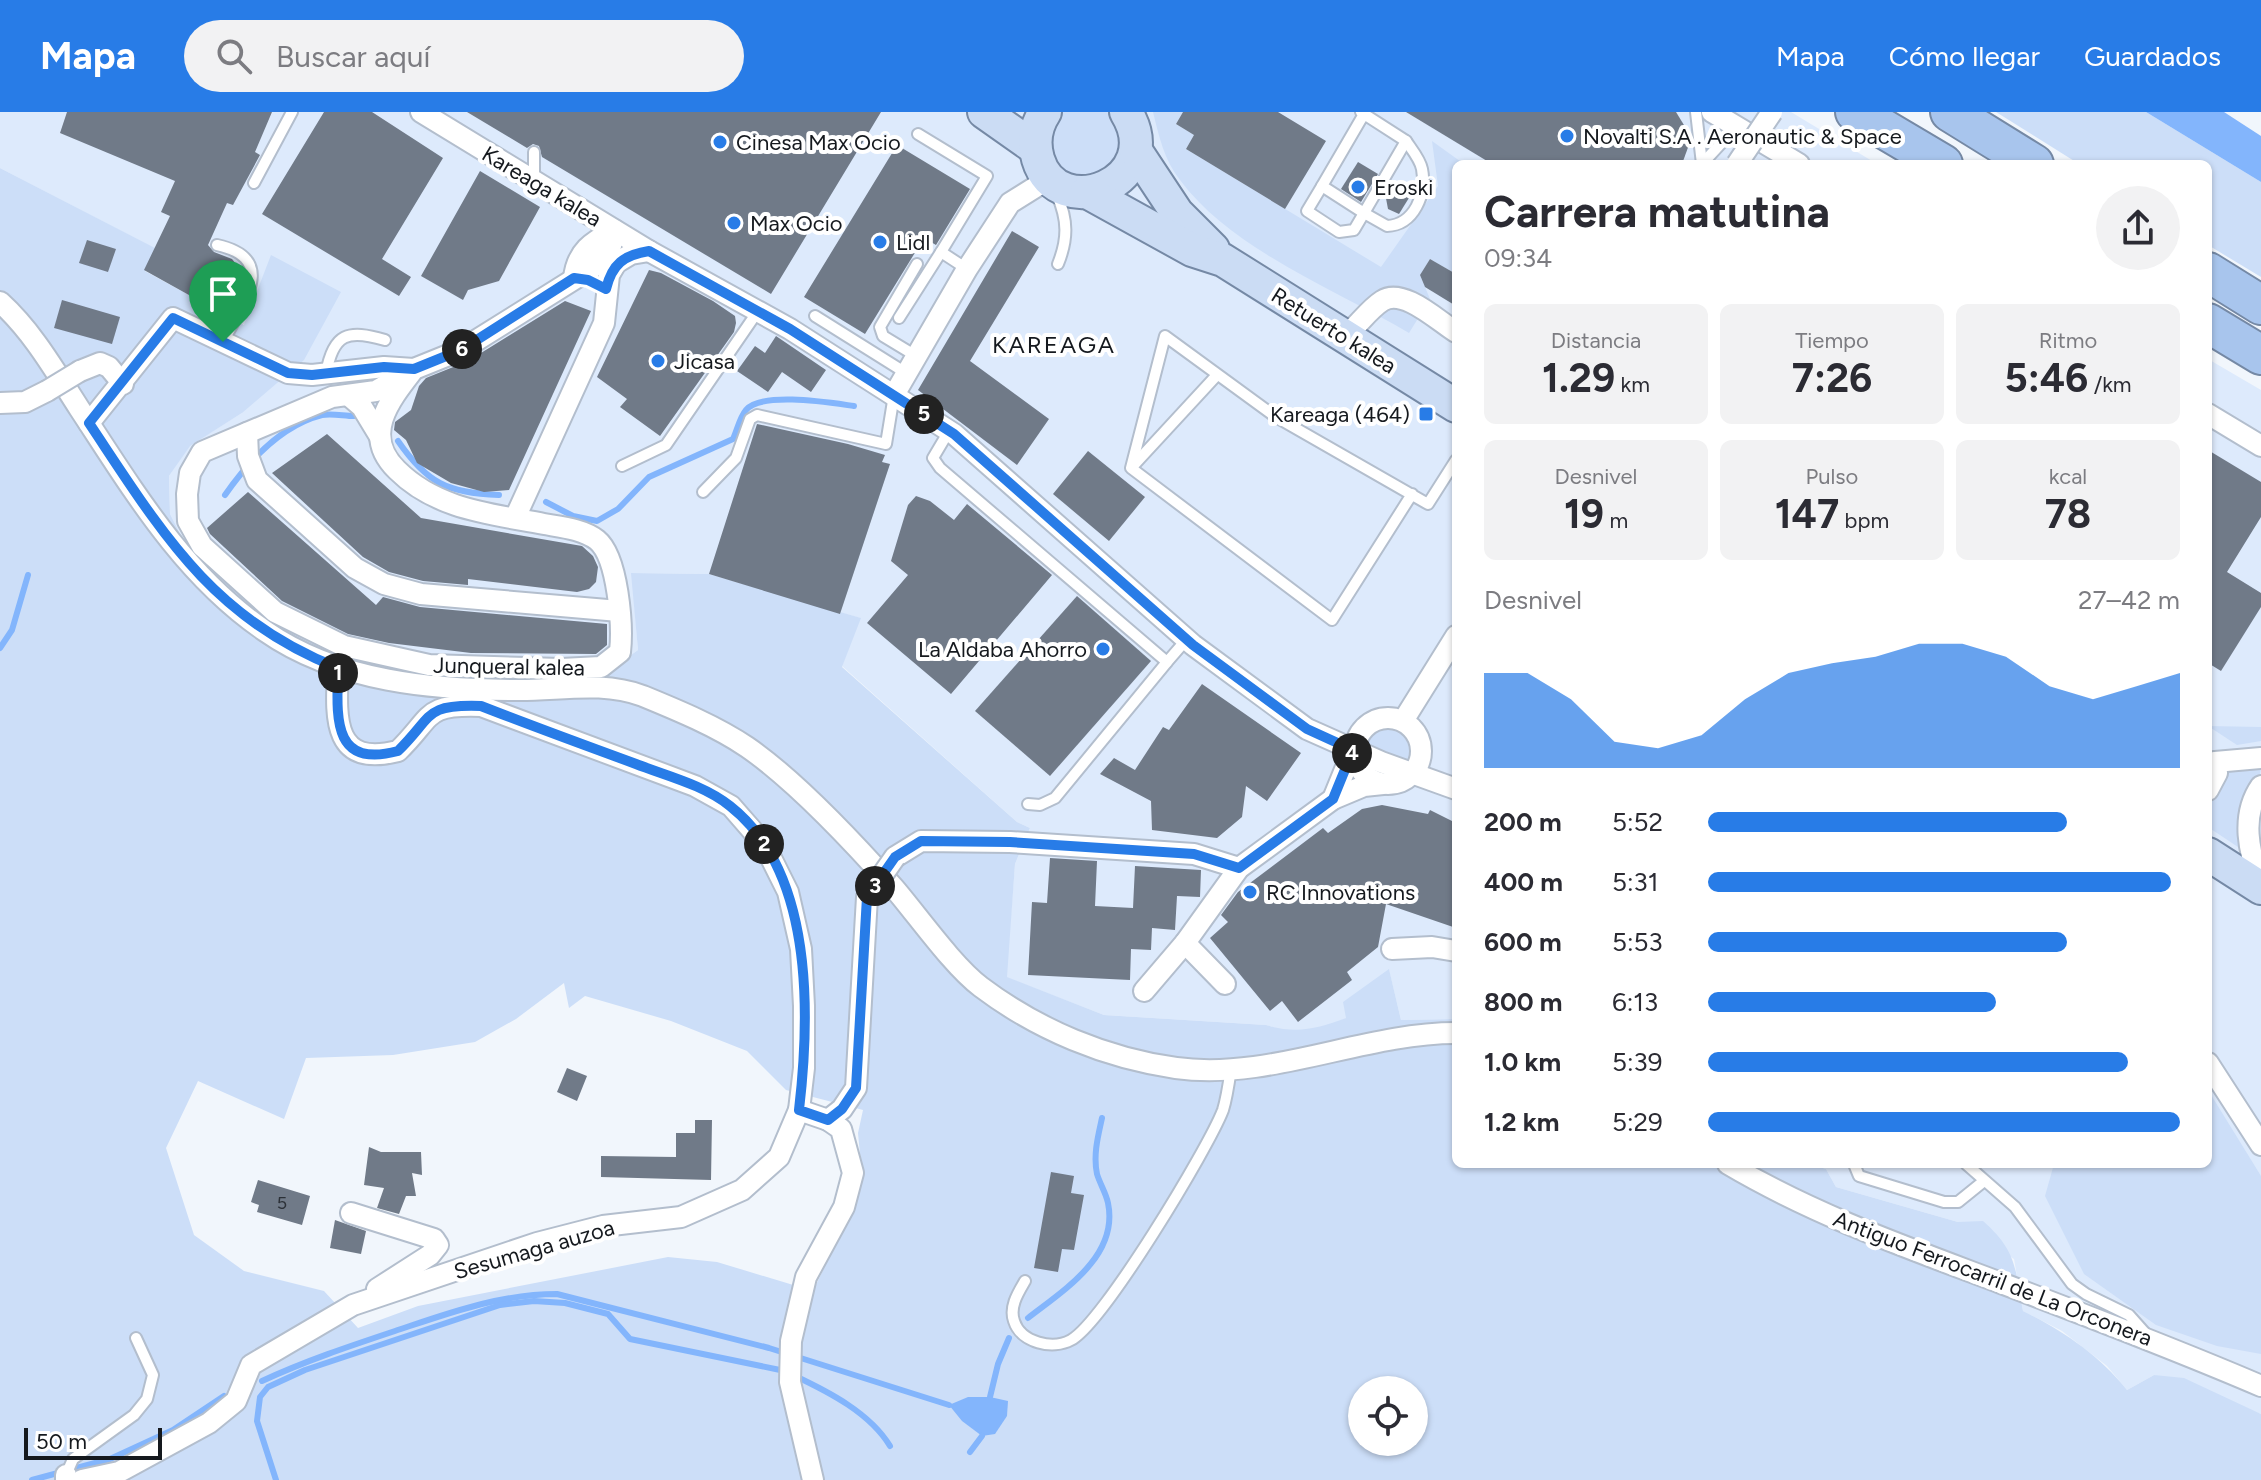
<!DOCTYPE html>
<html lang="es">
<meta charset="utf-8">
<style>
body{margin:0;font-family:Figtree,sans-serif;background:#f2f2f3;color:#2b2b33;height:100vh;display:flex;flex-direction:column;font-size:30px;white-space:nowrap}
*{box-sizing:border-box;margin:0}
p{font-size:26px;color:#7c7c81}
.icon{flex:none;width:44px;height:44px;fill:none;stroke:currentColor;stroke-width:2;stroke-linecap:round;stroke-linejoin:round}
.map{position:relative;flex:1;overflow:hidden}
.details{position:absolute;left:1452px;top:48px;width:760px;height:1008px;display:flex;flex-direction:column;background:#fff;border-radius:12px;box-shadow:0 2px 6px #0004}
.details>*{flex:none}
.controls{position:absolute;left:1348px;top:1264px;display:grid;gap:16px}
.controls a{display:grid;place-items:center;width:80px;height:80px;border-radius:50%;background:#fff;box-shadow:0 2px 6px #0004;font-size:40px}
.scale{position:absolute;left:24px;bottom:20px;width:138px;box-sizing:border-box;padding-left:8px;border:4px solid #15191e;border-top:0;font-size:22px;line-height:28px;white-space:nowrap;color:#15191e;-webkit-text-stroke:6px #fff;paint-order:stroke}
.pin{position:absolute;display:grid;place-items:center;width:68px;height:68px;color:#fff;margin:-82px -34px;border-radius:50% 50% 50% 0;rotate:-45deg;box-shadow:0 0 8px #0007}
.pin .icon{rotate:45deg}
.km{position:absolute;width:40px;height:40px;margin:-20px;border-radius:50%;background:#222;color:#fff;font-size:22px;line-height:40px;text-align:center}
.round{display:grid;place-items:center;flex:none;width:84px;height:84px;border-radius:42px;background:#f2f2f3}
.summary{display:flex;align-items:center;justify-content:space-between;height:136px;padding:0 32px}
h1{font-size:44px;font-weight:700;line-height:60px}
.metrics{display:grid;grid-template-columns:repeat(3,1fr);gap:12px;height:136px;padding:8px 32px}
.metrics div{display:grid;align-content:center;border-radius:12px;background:#f2f2f3;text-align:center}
.metrics b{font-size:40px;font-weight:700}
.metrics small{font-size:22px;font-weight:400}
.metrics p{font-size:22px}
.chart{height:224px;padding:16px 32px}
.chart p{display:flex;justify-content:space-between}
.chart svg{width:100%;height:144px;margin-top:8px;fill:#287ce7;opacity:.7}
ul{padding:0 32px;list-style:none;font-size:26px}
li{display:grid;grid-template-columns:128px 96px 1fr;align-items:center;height:60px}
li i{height:20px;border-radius:10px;background:#287ce7}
header{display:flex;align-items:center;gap:48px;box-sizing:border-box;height:112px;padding:0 40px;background:#287ce7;color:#fff}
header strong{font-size:38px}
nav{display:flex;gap:44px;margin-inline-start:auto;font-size:28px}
.search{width:560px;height:72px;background:#f2f2f3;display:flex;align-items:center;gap:20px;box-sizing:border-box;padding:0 28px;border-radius:44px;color:#7c7c81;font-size:30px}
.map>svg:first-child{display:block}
.built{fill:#ddeafc}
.green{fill:#ccdef8;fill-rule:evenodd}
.water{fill:#83b5fc}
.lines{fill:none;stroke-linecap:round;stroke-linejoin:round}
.stream{stroke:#83b5fc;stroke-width:6}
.building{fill:#707a88}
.service-casing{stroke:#b3becd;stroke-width:14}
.minor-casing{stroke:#b3becd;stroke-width:24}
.primary-casing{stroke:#7589a5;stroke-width:36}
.motorway-casing{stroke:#7589a5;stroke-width:42}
.service{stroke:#fff;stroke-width:10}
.minor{stroke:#fff;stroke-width:20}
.primary{stroke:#cbdcf4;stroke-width:32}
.motorway{stroke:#a8c5ed;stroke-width:38}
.minor-bridge-casing{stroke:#b3becd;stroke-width:24;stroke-linecap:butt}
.minor-bridge{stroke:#fff;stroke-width:20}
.route-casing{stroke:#fff;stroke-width:16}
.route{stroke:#287ce7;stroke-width:10}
.poi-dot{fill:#287ce7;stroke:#fff;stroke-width:3}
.labels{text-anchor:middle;stroke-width:8;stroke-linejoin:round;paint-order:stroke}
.number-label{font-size:18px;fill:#2c3138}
.poi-label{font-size:22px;fill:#15191e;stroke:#fff;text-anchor:start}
.street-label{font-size:22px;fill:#15191e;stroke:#fff}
.neighbourhood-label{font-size:24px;letter-spacing:2px;fill:#15191e;stroke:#fff}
</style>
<header>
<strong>Mapa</strong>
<div class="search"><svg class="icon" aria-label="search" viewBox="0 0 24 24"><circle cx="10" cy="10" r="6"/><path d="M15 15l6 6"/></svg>Buscar aquí</div>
<nav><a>Mapa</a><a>Cómo llegar</a><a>Guardados</a></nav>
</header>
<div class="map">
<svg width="2261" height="1368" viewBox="0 0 2261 1368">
<rect width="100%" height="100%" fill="#f1f6fc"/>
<g class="built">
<path d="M0,0H1791L1877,52H1456V907L1401,908L1389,858L1347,906L1319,917L1289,920L1266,913L1104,903L1006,865L1015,752L1030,716L1017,710L842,554L860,506L709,462L632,461L638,538L600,565L429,562L335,541L268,503L192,445L170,402L169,364L189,334L242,301L245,213L144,158L154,136L0,56Z"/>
<path d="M2208,247L2261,278V1302L2154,1263L2127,1278L2107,1254L2062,1219L2023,1199L2014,1147L1958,1110L1836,1075L1826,1057L1810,1052H2208Z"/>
</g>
<g class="green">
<path d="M1062,0H1108L1112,3L1123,37L1100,66L1063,61C1049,41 1040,18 1062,0Z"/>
<path d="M1153,0H1183L1176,12L1194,23L1186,37L1381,155L1438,74L1432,29L1464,52H1456V162L1430,147L1420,163L1430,187L1409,221C1336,178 1231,137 1180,68C1164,48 1159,24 1153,0Z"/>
<path d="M1996,0H2146L2261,70V165L2208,133V52H2079Z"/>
<path d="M0,56L155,136L145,159L244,213L271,143L341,180L304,248L242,301L190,334L169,364L170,402L192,445L268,503L335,541L429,562L600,565L638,538L631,461L709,462L861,506L842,555L1017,710L1030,716L1015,752L1007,865L1104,903L1266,913C1296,922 1317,917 1346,906L1343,890L1389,857L1401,908L1456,907V1052H1810L1826,1057L1836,1075L1958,1110L1983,1109C2017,1139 2015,1156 2023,1199C2063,1219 2098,1242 2127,1278L2154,1263L2184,1266L2261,1302V1368H0ZM564,871L569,896L585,884L671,909L747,939L786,978L863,998L858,1021L861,1053L856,1089L813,1179L717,1150L668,1145L418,1194L358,1216L324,1179L244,1159L194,1123L166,1036L198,969L284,1007L306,946L393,943L475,930L516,907ZM1362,1278H1414V1330H1362Z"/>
<path d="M2208,614L2261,615V629L2237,633Z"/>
<path d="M1380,616C1402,616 1422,631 1405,652L1362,637L1369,622Z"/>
<path d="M2261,652C2261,677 2242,683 2238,704C2236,715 2240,727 2241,737L2208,715V694L2223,675L2228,656Z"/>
<path d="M2208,978L2261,1064V1242L2217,1234L2156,1213L2084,1162L2045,1084L2054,1052H2208Z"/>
</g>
<g class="water">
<path d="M2146,0H2224L2261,24V70Z"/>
<path d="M968,1285H990L1008,1289L1007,1304L995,1322L982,1324L962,1309L949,1293Z"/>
</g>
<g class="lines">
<g class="stream">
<path d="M398,329C427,371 447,381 499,383"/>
<path d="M225,383C248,350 282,313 322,303C332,301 344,304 354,304"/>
<path d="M546,390L573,404L597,409L618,397L649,365L733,327C737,318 740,305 746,298C762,279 832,291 854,294"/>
<path d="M0,536L12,518L28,463"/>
<path d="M1028,1206C1064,1178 1119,1144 1108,1091C1106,1081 1100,1072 1097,1062C1093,1043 1098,1024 1102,1006"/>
<path d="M795,1264C829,1280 870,1301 890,1334"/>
<path d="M262,1269C305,1249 350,1234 395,1219C449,1201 500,1182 557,1182L769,1236L949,1293"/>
<path d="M990,1285L998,1252L1009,1226"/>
<path d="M970,1340L982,1324"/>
<path d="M32,1368L110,1347L173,1318L224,1284"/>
<path d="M276,1368L257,1309L260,1285L268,1275L305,1258L500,1193L534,1189L565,1191L608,1202L630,1227L785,1259"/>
</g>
</g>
<g class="building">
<path d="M67,0H272L255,40L260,43L233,93L227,91L208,133L214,140L232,147L243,161L223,202L144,158L170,104L161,100L175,69L60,21Z"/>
<path d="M324,0H372L443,46L382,147L411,165L399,184L262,102Z"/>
<path d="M467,0H881L771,182L542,45L539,34L533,32L527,36Z"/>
<path d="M1183,0H1278L1326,29L1285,97L1186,37L1194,23L1176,12Z"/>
<path d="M1406,0H1676L1687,18L1690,30L1682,52H1492Z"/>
<path d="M897,33L970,77L936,133L924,126L865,222L804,185Z"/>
<path d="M1358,50L1378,62L1361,90L1341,77Z"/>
<path d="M480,59L540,95L499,169L468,178L463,188L421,164Z"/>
<path d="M1391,70L1412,81L1399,102L1388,97L1385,81Z"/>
<path d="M1012,119L1039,135L970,249L1049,307L1017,353L918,278Z"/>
<path d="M87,128L116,137L108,160L79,151Z"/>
<path d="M1430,147L1456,162V194L1425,175L1420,163Z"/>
<path d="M649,158L661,161L713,189L735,204L736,211L734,220L660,324L620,295L627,287L597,265Z"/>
<path d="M62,188L120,205L112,232L54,216Z"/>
<path d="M565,189L591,199L509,378L484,380L451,371L417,351L406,328L394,318L395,310L411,298L419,274L426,266L468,249Z"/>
<path d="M776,224L826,258L811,280L782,260L768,280L737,259L755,234L765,241Z"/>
<path d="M757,312L848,332L885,343L882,350L890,352L840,502L709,462Z"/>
<path d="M327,322L421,406L582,434L593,444L598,455L596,470L589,477L577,480L468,467V473L423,469L389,460L363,445L272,361Z"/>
<path d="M2208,338L2261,370V405L2227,460L2261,481V495L2221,559L2208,551Z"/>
<path d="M1088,339L1145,385L1109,429L1053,382Z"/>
<path d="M248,380L376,493L383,485L420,495L607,512V533L596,542L471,541L389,531L348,522L282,489L210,422L207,416Z"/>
<path d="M916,384L930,389L954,408L967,392L1052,463L951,582L867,511L908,463L891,449L908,393Z"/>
<path d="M1077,484L1151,549L1050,664L975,599Z"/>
<path d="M1202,572L1301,641L1267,689L1246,674L1242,705L1217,726L1152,718L1151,689L1100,662L1114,646L1135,658L1163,615L1169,618Z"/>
<path d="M1382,693L1428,702L1430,698L1456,711V816L1386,792L1378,835L1347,860L1352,868L1298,910L1282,889L1270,899L1210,826L1228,810L1221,803L1238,780L1323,716L1328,721L1362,697Z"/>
<path d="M1050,746L1097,749L1095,794L1133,796L1135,754L1201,758L1200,785L1177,784L1175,818L1152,816L1151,838L1131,837L1130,868L1028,863L1032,790L1047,791Z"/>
<path d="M567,956L587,964L577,989L557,980Z"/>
<path d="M695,1008H712L711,1068L601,1065V1044L676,1045V1021H695Z"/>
<path d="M369,1035L381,1040H421L422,1063L412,1061L416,1084H406L399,1102L377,1096L384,1076L364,1073Z"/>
<path d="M1051,1060L1074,1064L1071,1081L1084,1083L1074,1138L1062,1137L1058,1160L1034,1156Z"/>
<path d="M258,1068L310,1084L302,1113L257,1100L259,1093L251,1090Z"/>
<path d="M335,1108L366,1119L361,1142L330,1136Z"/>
</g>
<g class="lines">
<defs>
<g id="service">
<path d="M1361,0L1364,2L1406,29L1364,101L1322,74L1364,2"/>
<path d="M1696,0L1702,52"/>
<path d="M918,22L987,64L941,140L967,157"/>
<path d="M1702,52L1726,26L1741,19"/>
<path d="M534,67V40"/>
<path d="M254,71L292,0"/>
<path d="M1322,74L1307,99L1339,120L1354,118L1364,101L1387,114C1414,113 1427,82 1422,57C1420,47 1412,38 1406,29"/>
<path d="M1057,83C1068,108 1068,127 1058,152"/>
<path d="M217,133C280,147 242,192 223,230"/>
<path d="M815,204L906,261"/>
<path d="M899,206L941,140"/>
<path d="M916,244L883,224L880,215L917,152"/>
<path d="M326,262C333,221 348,217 385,228"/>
<path d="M949,319L933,346L940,356L1167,550L1187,527"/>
<path d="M622,354L666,333L758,199"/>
<path d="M1132,355L1217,263"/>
<path d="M703,380L736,346L750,307L757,303L886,332L894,283"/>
<path d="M1412,382L1332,508L1131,356L1165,224L1276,305L1428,392L1456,348"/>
<path d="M1028,692L1040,693L1055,686L1167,550"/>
<path d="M1854,1052L1859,1064L1944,1090H1958L1984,1069"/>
<path d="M1966,1052L2015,1095L2072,1172L2086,1182L2129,1203L2145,1221"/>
<path d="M1025,1169C1018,1181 1009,1195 1014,1209C1021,1231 1053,1238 1071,1228C1103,1211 1208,1037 1223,998C1227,985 1229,970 1231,956"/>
<path d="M66,1363L73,1347L134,1303L147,1287L153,1263L136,1226"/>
</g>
<g id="minor">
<path d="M421,0L649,139L790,217L954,322L1193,533L1307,617L1381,650L1456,677"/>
<path d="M1712,0L1799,52"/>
<path d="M574,166C577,139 592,130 614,118"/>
<path d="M0,190C33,220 55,259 79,296C133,378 183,463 265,519C338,570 434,578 520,578C562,578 603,569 643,584C677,598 716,614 747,635C795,668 854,731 894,776C918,804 953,854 981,875C1038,918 1106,946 1176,956C1270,969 1362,921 1456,921"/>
<path d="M1344,225C1358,214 1368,198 1382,189C1403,175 1438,209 1456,220"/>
<path d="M414,257C390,288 361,323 397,358C437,398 492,402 544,412C561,415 583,417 597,428C618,445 623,514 620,540L601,555L561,557L429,553L344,534L275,500L202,434L188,409L187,382L190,361L202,340L332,285L376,279L414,257L461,238L592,156L611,134L614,118"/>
<path d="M80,259L100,251L109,255L123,272"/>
<path d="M348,283L362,295L379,323"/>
<path d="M894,283L967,157L1010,91L1050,66"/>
<path d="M0,291L25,290L47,279"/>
<path d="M2208,302L2261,334"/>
<path d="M89,311L173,206L288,261L312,263L384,255L414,257"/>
<path d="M247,321L248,344L257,368L355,456L384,472L421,482L619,499"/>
<path d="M515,406L604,211L609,163L616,151L631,142L649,139"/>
<circle cx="1388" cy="639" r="33"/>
<path d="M1403,609L1456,524"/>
<path d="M1353,638L1333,687L1364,674L1383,672"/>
<path d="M2215,650L2261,646"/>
<path d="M2261,674C2240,704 2249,741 2261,773"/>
<path d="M2208,678L2217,661L2215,650"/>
<path d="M895,745L921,729L1010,730L1194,742L1239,756"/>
<path d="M1392,837L1432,835L1456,839"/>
<path d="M1225,872L1185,831L1239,756L1333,687"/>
<path d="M1144,879L1185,831"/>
<path d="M2208,951L2261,1033"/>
<path d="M799,998L828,1008L841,1017L853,1061L844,1095L806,1165L791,1229L790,1270L813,1368"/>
<path d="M828,1008L842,997L856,976L867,785"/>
<path d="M1728,1052C1814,1103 1908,1136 2001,1171C2088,1204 2175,1237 2261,1274"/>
<path d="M351,1101L434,1127L438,1133L430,1143L377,1177"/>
<path d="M66,1368V1363"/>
<path d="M82,1368L119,1360L209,1311L236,1289L251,1253L353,1193L537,1131L603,1114L681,1105L742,1078L779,1045L799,998L804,956V894L801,837L788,780L764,732L731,694L695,674L481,594C423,592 434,604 398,639C331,656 336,604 338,556"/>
</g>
<g id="primary">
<path d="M984,0L1035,36"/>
<path d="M1045,0C1035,15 1033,30 1038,47C1058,114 1169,69 1126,0"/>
<path d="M1136,39L1177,101L1213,137"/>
<path d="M1087,80L1192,138L1223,148L1456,294"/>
<path d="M2208,742L2261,776"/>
</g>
<g id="motorway">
<path d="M1855,0L1943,52"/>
<path d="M1950,0L2034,52"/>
<path d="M2208,160L2261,193"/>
<path d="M2208,211L2261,243"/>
</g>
</defs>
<use href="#service" class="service-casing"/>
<use href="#minor" class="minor-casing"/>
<use href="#primary" class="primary-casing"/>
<use href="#motorway" class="motorway-casing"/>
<use href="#service" class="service"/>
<use href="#minor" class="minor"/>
<use href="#primary" class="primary"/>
<use href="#motorway" class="motorway"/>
<defs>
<g id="minor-bridge">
<path d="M1737,52L1772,0"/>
<path d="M47,279L80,259"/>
<path d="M867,785L895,745"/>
</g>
</defs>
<use href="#minor-bridge" class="minor-bridge-casing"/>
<use href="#minor-bridge" class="minor-bridge"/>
</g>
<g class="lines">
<defs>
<path id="route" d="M649,139L790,217L954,322L1193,533L1307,617L1353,638L1333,687L1239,756L1194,742L1010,730L921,729L895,745L867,785L856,976L842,997L828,1008L799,998C810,904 814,760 730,694C704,673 667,664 636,652C584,633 532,614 481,594C423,592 434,604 398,639C331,657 337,604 338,556C211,506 161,419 89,311L173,206L288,261L312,263L384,255L414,257L461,238L574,166L588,168L606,177C612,152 624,143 649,139Z"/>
</defs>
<use href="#route" class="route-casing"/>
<use href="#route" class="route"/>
</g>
<g class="poi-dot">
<circle cx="1567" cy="24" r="8"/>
<circle cx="720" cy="30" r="8"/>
<circle cx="1358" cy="75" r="8"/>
<circle cx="734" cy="111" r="8"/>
<circle cx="880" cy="130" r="8"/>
<circle cx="658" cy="249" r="8"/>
<rect x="1418" y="294" width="16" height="16" rx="4"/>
<circle cx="1103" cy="537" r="8"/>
<circle cx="1250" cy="780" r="8"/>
</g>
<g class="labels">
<g class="number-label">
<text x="282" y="1097">5</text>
</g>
<g class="poi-label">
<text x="1583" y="32">Novalti S.A . Aeronautic &amp; Space</text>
<text x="736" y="38">Cinesa Max Ocio</text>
<text x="1374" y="83">Eroski</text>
<text x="750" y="119">Max Ocio</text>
<text x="896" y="138">Lidl</text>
<text x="674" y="257">Jicasa</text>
<text x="1410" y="310" text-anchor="end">Kareaga (464)</text>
<text x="1087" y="545" text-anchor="end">La Aldaba Ahorro</text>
<text x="1266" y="788">RC Innovations</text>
</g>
<g class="street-label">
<text transform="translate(542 74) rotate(31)" y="8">Kareaga kalea</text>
<text transform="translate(1334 218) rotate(32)" y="8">Retuerto kalea</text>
<text transform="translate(509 554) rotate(1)" y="8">Junqueral kalea</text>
<text transform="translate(534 1137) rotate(-16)" y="8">Sesumaga auzoa</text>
<text transform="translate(1993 1166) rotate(21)" y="8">Antiguo Ferrocarril de La Orconera</text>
</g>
<g class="neighbourhood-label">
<text x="1054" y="241">KAREAGA</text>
</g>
</g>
</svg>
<div class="controls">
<a><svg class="icon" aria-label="locate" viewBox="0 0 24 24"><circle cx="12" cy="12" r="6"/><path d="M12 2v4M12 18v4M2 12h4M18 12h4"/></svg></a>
</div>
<div class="scale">50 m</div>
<div class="pin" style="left:223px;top:230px;background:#1e9e55"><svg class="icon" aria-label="arrive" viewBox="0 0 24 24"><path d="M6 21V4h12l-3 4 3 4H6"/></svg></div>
<b class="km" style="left:338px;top:561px">1</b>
<b class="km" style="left:764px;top:732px">2</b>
<b class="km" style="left:875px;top:774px">3</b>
<b class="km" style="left:1352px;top:641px">4</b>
<b class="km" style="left:924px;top:302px">5</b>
<b class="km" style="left:462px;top:237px">6</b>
<section class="details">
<div class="summary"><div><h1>Carrera matutina</h1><p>09:34</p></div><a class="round"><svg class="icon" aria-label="share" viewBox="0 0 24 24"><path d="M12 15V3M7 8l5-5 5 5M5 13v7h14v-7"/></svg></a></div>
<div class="metrics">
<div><p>Distancia</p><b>1.29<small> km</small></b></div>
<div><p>Tiempo</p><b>7:26</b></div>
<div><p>Ritmo</p><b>5:46<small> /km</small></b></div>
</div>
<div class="metrics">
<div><p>Desnivel</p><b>19<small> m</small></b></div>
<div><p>Pulso</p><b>147<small> bpm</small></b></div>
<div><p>kcal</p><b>78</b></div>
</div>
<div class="chart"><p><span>Desnivel</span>27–42 m</p>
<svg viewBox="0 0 160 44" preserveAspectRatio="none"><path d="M0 44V15L10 15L20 23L30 36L40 38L50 34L60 23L70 15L80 12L90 10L100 6L110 6L120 10L130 19L140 23L150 19L160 15V44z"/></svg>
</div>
<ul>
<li><b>200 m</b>5:52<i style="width:76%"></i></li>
<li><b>400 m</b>5:31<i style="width:98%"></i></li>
<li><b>600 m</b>5:53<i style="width:76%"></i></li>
<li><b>800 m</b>6:13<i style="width:61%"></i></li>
<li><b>1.0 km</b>5:39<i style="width:89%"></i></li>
<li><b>1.2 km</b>5:29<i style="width:100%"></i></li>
</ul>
</section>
</div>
